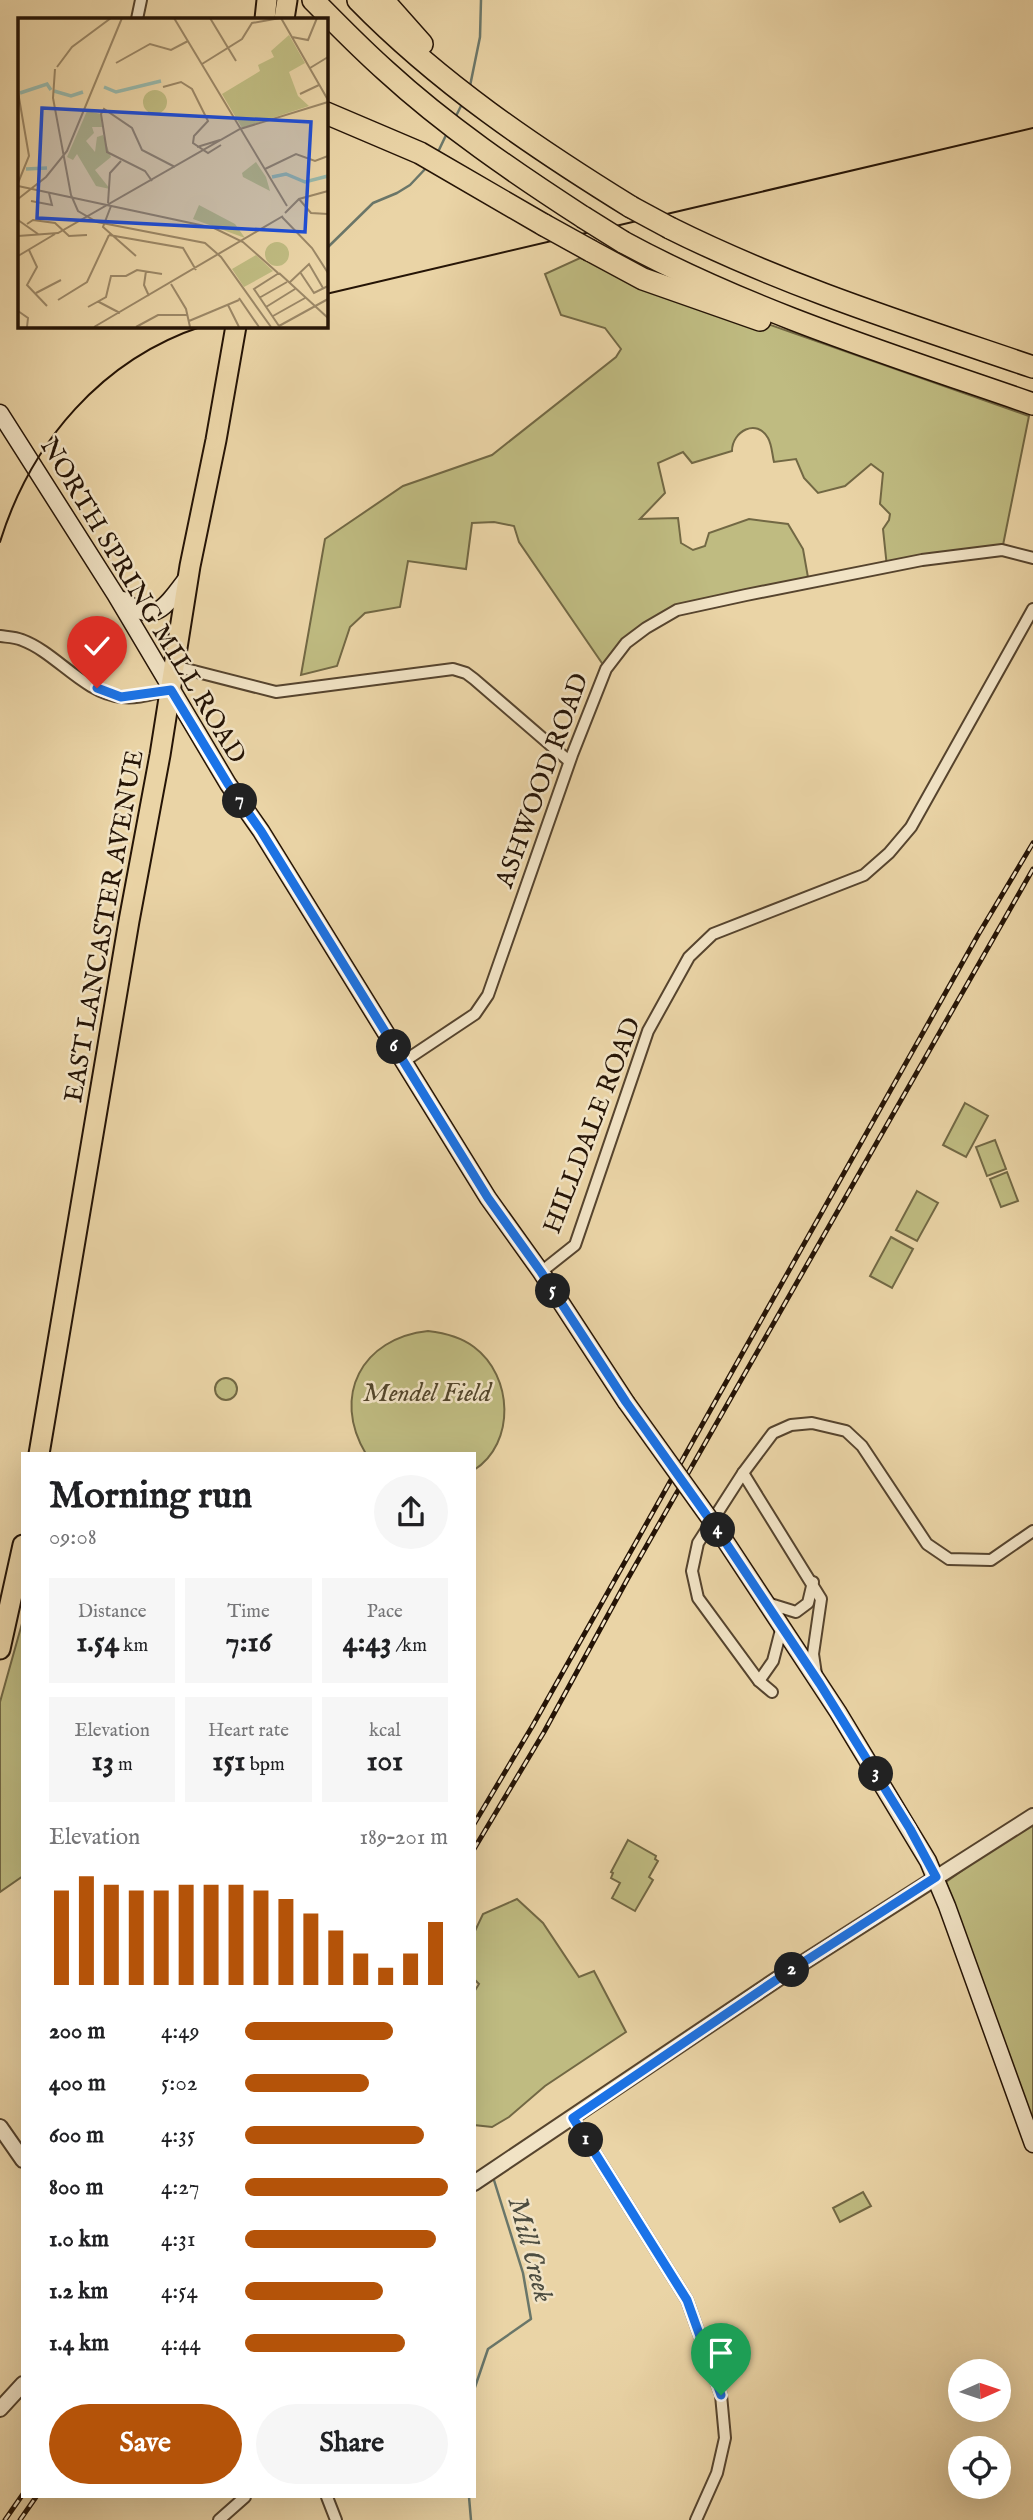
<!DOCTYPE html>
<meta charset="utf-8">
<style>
body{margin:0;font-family:"IM FELL English",serif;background:#f6f6f6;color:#202124;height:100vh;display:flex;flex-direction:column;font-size:26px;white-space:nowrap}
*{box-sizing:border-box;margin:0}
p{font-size:23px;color:#757577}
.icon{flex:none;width:38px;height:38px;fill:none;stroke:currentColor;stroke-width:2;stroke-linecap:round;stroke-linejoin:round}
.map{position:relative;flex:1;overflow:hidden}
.details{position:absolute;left:21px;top:1452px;width:455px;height:1046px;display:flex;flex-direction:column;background:#fff;border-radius:0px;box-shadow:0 7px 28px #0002}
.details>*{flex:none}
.needle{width:46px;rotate:87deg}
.tools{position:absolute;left:948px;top:2359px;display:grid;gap:14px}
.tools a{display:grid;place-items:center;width:63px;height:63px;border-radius:50%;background:#fff;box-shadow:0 7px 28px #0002;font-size:35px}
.pin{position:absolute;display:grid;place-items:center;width:60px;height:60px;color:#fff;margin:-72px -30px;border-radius:50% 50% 50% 0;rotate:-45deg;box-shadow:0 0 7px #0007}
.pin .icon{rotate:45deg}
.km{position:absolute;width:35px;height:35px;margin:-18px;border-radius:50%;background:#222;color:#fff;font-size:19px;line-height:35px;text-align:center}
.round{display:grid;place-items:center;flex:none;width:74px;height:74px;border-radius:37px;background:#f6f6f6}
.headline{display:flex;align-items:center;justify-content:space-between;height:119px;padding:0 28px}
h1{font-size:38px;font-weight:700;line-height:52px}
.figures{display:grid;grid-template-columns:repeat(3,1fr);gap:10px;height:119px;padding:7px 28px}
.figures div{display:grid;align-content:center;border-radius:0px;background:#f6f6f6;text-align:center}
.figures b{font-size:30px;font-weight:700}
.figures small{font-size:19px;font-weight:400}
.figures p{font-size:19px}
.chart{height:196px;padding:14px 28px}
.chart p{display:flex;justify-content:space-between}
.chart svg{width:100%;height:126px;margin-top:7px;stroke:#b45309;stroke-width:6}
.button{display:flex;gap:14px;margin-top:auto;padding:14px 28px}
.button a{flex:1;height:80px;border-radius:42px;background:#b45309;color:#fff;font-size:28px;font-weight:700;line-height:80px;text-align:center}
.button a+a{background:#f6f6f6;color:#202124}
ul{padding:0 28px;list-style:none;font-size:23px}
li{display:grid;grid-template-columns:112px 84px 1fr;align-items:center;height:52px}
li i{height:18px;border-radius:9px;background:#b45309}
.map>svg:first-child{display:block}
.green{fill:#bfbb81;stroke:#726844;stroke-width:2}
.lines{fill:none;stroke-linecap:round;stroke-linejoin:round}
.stream{stroke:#6a7669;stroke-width:2.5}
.minor-casing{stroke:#56442e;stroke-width:14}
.tertiary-casing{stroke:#56442e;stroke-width:18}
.secondary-casing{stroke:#251406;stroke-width:19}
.trunk-casing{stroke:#251406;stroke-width:23}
.motorway-casing{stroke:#251406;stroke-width:24}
.minor{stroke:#f1e3c5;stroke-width:10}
.tertiary{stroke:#f1e3c5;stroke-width:14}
.secondary{stroke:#f1e3c5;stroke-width:16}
.trunk{stroke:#ead4a6;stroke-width:19}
.motorway{stroke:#ead4a6;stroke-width:21}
.tram{stroke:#251406;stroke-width:2}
.rail-casing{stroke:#251406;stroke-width:5}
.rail{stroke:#f1e3c5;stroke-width:2.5;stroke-dasharray:8;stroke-linecap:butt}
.secondary-bridge-casing{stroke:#251406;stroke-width:19;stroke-linecap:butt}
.motorway-bridge-casing{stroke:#251406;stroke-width:24;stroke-linecap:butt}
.secondary-bridge{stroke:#f1e3c5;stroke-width:16}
.motorway-bridge{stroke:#ead4a6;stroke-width:21}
.route-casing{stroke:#fff;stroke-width:14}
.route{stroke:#1a73e8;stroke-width:9}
.labels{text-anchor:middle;stroke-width:5;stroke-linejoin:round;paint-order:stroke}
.street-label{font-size:26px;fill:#251406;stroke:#f1e3c5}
.park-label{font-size:26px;font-style:italic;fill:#53462b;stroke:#f1e3c5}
.water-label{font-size:28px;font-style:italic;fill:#4d4d40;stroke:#f1e3c5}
.inset-river{fill:none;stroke:#98b8ab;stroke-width:3.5}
.inset-road{fill:none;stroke:#9b8766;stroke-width:2}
.view{fill:#1d4ed8;fill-opacity:0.15;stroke:#1d4ed8;stroke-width:3.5}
.inset-edge{fill:none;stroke:#251406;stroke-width:3.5}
</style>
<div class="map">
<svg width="1033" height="2520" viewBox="0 0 1033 2520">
<rect width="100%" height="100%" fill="#ead4a6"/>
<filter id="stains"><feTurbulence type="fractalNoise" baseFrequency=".00286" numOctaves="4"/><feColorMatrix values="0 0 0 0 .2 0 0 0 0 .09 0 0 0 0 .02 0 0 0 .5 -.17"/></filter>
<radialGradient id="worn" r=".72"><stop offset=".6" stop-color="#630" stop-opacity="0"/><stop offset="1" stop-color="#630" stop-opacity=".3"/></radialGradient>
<g class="green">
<path d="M580,258L1029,416L1002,550L887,567L883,529L889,520L890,514L880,504L883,473L871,464L845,486L818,493L804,478L796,459L774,462C772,454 772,445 768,438C757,418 732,431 732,451L692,463L683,452L658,463L665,493L640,519L678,518L681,543L693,550L705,546L709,533L749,519L788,524L803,549L809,583L677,610L646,628L606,669L519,542L514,526L494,522L472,523L466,569L408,561L400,607L365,613L350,627L337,666L301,675L325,539L403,486L492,455L616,357L621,349L605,328L561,315L545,274Z"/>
<path d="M965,1103L988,1116L966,1157L943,1145Z"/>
<path d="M995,1140L1006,1169L987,1176L976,1147Z"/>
<path d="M1007,1172L1018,1201L1001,1207L990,1179Z"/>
<path d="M917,1191L938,1203L917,1241L896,1230Z"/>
<path d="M891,1237L913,1249L892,1288L870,1276Z"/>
<path d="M428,1331C445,1333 461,1337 474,1347C513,1376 516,1443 474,1470V1454H366C331,1396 362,1338 428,1331Z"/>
<circle cx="226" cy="1389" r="11"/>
<path d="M23,1620V1876L0,1892V1702Z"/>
<path d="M1033,1820V2122L946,1882Z"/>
<path d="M628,1840L656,1856L655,1859L658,1861L649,1877L653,1880L635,1911L612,1898L620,1883L611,1878L613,1873L611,1872Z"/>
<path d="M517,1899L543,1923L579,1977L594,1971L626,2032L545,2086L509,2117L492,2127L474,2125V1992L479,1984L474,1979V1933L483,1914Z"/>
<path d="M863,2192L871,2206L840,2222L833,2208Z"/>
</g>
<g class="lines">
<g class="stream">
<path d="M470,86L480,37L481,0"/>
<path d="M455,118L463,102"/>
<path d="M438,152L447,133"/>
<path d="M326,249L373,203L397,193L410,185L428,166"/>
<path d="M474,2390L488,2349L531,2319L523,2273L493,2177"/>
<path d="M469,2497L471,2520"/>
</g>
<defs>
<g id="minor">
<path d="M137,19L141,0"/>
<path d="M0,636C7,637 15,637 22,640C57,653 83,693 122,697C138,699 155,693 171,690"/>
<path d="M174,666L276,692L453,669L466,673L474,679L569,761"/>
<path d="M403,1062L475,1014L488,995L572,755L606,669L626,643L646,628L677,610L746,595L922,560L1002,550L1033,558"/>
<path d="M541,1272L575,1245L648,1031L689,957L713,934L864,875L889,853L911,827L1033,609"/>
<path d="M743,1473L821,1599L813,1654L816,1674"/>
<path d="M767,1603L796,1612L808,1603L813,1582"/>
<path d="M759,1681L773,1661L782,1626"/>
<path d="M772,1692L759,1681L698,1598L692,1571L698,1543L743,1473L773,1433L791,1425L812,1423L846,1431L862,1446L927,1544L949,1559L991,1560L1033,1531"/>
<path d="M573,2118L687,2300L721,2395L725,2438L717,2473L696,2520"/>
<path d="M327,2497L336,2520"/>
<path d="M219,2520L245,2497"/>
</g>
<g id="tertiary">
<path d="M0,2127L23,2160"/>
<path d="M474,2183L779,1978L1033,1816"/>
<path d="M0,2409L23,2384"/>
</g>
<g id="secondary">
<path d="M0,413L115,594L228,784L261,831L488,1198L541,1272L626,1402"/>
<path d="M123,600C157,628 166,604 188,577"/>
<path d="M720,1533L838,1712L928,1861L947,1906L1033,2144"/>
</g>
<g id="trunk">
<path d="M265,19L267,0"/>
<path d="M284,19L287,0"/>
<path d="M39,1454L129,921L160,755L190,566L216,440L236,326"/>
<path d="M0,1649L23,1545"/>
</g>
<g id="motorway">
<path d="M313,0C337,24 360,48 386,71C446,126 515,173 583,217"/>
<path d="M358,0C439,83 534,147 631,207"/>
<path d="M383,0L422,44"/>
<path d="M326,113L420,153L544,225"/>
<path d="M670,228C786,286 910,325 1033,367"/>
<path d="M623,242C752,312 895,356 1033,404"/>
<path d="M591,251L643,279L760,320"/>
</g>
</defs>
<use href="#minor" class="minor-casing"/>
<use href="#tertiary" class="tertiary-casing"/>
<use href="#secondary" class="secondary-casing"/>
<use href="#trunk" class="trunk-casing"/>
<use href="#motorway" class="motorway-casing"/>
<use href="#minor" class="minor"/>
<use href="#tertiary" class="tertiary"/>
<use href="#secondary" class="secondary"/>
<use href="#trunk" class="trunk"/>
<use href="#motorway" class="motorway"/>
<g class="tram">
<path d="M326,294C562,239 797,183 1033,128"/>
<path d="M0,542C31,442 102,359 203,326"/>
</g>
<defs>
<g id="rail">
<path d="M474,1824L533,1725L978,935L1033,843"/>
<path d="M474,1849L544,1732L627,1580L1033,869"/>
<path d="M5,2520L23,2494"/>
<path d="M20,2520L36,2497"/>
</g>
</defs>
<use href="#rail" class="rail-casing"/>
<use href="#rail" class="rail"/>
<defs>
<path id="secondary-bridge" d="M626,1402L720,1533"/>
<g id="motorway-bridge">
<path d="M631,207L670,228"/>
<path d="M583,217L623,242"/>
<path d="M544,225L591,251"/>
</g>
</defs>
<use href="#secondary-bridge" class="secondary-bridge-casing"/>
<use href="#motorway-bridge" class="motorway-bridge-casing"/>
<use href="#secondary-bridge" class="secondary-bridge"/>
<use href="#motorway-bridge" class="motorway-bridge"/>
</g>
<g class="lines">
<defs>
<path id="route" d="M97,688L121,697L171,690L228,784L261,831L488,1198L541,1272L626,1402L720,1534L820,1684L910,1829L936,1877L779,1978L573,2118L687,2300L721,2395"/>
</defs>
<use href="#route" class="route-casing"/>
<use href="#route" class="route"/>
</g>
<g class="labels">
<g class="street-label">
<text transform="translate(144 600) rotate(59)" y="9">NORTH SPRING MILL ROAD</text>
<text transform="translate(541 780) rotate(-70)" y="9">ASHWOOD ROAD</text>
<text transform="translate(103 926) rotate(-80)" y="9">EAST LANCASTER AVENUE</text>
<text transform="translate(591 1125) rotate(-69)" y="9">HILLDALE ROAD</text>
</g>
<g class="park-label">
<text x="427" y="1401">Mendel Field</text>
</g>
<g class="water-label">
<text transform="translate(532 2249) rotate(75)" y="10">Mill Creek</text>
</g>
</g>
<g transform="translate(18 18)">
<rect width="310" height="310" fill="#ead4a6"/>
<path d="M271,17L287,45L271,54L280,78L291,88L224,110L204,76L242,53L240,47L256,39L253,33ZM125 84a12 12 0 1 1 24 0a12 12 0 1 1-24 0ZM69,93L83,96L84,109H74L76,115L68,123L77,134L79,119L85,117L93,139L77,152L92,171L78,168L59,136L55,142L49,139ZM238,144L248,159L252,173L225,159L224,155ZM181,187L217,206L227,220L175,201ZM247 236a12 12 0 1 1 24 0a12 12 0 1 1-24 0ZM238,237L255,253L226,269L214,251Z" fill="#bfbb81"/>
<path class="inset-river" d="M86,69L98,74L143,63M36,73L53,78L65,74M2,75L29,66L33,72M8,151L29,150M254,159L268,156L287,164L310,158"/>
<path class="inset-road" d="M156,0L269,188M192,0L218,43M263,0L310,82M274,19L290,22L299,0M98,45L132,26L153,32L170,23M184,46L224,21L234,5L262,0M39,49L54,29L93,0M292,50L310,39M37,51L35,80L53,177L60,193L79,204L187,225L203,239L253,309M145,69L163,64L174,71L190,103L176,118L175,125L190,135L203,127M0,74L11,138L0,165M282,76L301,67M179,129L202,122M247,151L278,136L297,143L310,138M134,163L127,153L89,134L83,96L86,91L114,110L124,132L157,149M0,168L196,210L225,224L260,255M0,181L28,159L49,133L104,0M281,181L293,195L310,196M13,183L34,187L31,175M90,185L92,155L103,143M93,188L85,209L118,238M267,195L281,181L310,173M264,199L294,230L310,255M0,202L20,216M9,206L15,202L37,205L51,218L69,217M91,217L165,230L178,252M0,218L40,215L222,111L310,84M11,232L19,249L9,267L29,288M0,238L37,216M128,253L126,267L131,278M282,254L296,275L310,268M261,255L236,271L261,308M261,255L310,300M271,265L291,246L305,270M153,266L168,291L172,309M18,275L43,262M221,280L241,309M241,280L269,264M40,282L69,264L91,217M81,284L102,295M210,287L221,309M70,289L88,279L93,258H108L119,252L144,256M248,289L277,271M0,293L10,300L9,309M255,298L287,280M171,303L221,282M261,308L310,281M76,309L265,198M118,309L140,297H170"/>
<path class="view" d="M24,90L293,104L287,214L19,200Z"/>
<rect width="310" height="310" class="inset-edge"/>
</g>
<rect width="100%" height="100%" filter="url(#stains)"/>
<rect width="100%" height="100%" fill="url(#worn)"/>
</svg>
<div class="tools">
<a><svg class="needle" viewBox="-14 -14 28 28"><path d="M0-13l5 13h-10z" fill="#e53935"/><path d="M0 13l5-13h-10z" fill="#757577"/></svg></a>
<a><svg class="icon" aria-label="locate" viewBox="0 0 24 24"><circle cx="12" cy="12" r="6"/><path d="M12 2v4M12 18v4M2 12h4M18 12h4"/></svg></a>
</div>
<div class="pin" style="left:721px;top:2395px;background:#1e9e55"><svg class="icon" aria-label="arrive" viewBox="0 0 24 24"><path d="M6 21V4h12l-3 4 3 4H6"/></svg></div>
<div class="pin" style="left:97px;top:688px;background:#d93025"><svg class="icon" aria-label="check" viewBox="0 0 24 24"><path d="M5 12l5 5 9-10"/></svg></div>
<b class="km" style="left:586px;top:2140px">1</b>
<b class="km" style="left:792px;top:1970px">2</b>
<b class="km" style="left:876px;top:1774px">3</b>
<b class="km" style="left:718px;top:1530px">4</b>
<b class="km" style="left:553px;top:1291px">5</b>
<b class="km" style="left:394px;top:1047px">6</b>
<b class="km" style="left:240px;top:801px">7</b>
<section class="details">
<div class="headline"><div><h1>Morning run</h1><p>09:08</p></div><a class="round"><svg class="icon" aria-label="share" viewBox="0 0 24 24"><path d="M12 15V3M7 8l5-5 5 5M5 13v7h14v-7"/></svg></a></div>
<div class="figures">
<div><p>Distance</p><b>1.54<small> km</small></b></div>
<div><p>Time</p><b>7:16</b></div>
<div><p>Pace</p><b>4:43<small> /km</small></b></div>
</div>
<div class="figures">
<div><p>Elevation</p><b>13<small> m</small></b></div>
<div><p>Heart rate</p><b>151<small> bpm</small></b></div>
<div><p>kcal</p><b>101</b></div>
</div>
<div class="chart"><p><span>Elevation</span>189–201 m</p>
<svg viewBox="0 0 160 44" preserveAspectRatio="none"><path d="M5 44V11M15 44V6M25 44V9M35 44V11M45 44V11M55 44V9M65 44V9M75 44V9M85 44V11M95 44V14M105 44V19M115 44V25M125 44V33M135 44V38M145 44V33M155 44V22"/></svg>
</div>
<ul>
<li><b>200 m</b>4:49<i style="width:73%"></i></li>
<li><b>400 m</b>5:02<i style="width:61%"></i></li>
<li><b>600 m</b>4:35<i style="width:88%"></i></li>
<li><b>800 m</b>4:27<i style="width:100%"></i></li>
<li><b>1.0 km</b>4:31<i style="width:94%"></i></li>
<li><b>1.2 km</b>4:54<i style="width:68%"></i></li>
<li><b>1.4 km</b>4:44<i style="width:79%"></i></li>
</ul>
<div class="button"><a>Save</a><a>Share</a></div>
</section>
</div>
